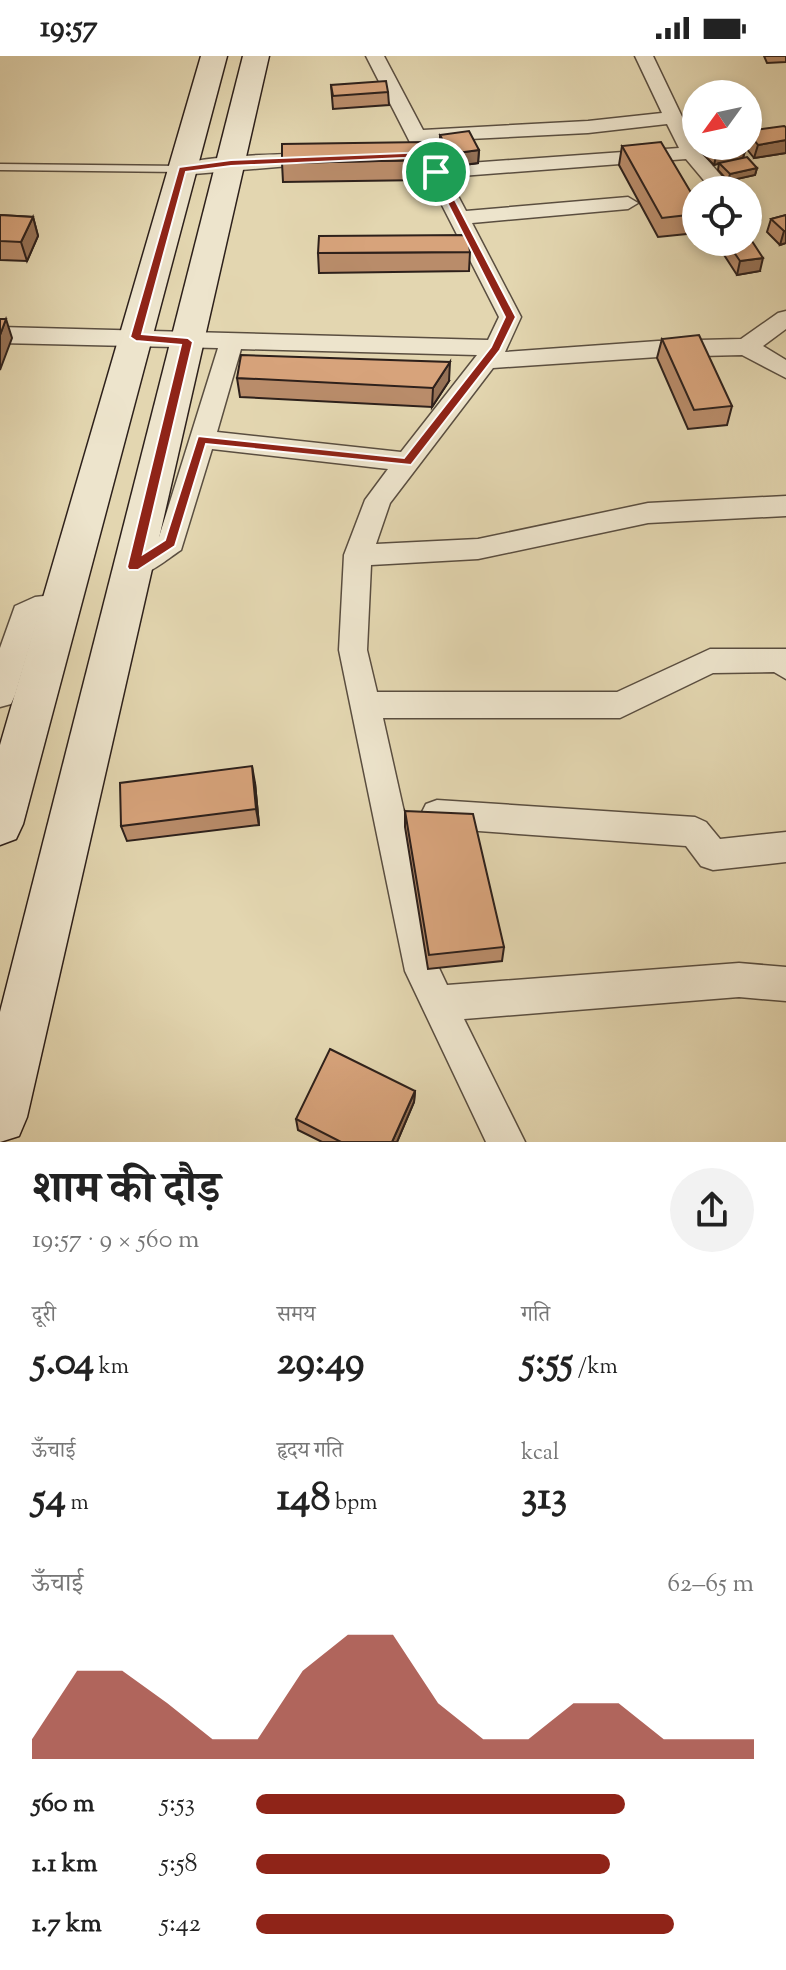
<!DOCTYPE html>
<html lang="hi">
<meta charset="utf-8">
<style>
body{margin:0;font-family:"Sorts Mill Goudy","Noto Serif Devanagari",serif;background:#f2f2f2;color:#222;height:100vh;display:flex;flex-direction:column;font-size:30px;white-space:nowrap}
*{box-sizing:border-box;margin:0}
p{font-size:26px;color:#767676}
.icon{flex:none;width:44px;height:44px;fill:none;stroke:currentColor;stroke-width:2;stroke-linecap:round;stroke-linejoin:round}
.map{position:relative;height:1086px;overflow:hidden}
.panel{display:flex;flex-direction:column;background:#fff;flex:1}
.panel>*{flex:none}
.needle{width:52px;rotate:237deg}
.tools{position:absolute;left:682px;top:24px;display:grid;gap:16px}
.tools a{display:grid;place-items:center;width:80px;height:80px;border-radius:50%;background:#fff;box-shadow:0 4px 12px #0003;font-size:40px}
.pin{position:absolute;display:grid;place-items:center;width:68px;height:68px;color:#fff;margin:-34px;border:4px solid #fff;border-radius:50%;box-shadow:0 2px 8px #0007}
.round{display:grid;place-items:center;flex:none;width:84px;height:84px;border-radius:42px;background:#f2f2f2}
.headline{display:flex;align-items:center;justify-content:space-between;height:136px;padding:0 32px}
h1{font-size:44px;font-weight:700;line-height:60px}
.figures{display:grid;grid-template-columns:repeat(3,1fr);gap:12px;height:136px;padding:8px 32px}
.figures div{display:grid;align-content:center}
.figures b{font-size:40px;font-weight:700}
.figures small{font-size:22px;font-weight:400}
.figures p{font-size:22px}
.chart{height:224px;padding:16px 32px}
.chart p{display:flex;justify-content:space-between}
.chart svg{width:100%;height:144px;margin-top:8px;fill:#8f2418;opacity:.7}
ul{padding:0 32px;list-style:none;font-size:26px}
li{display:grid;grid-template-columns:128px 96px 1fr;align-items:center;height:60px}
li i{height:20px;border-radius:10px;background:#8f2418}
.status{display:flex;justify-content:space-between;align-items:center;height:56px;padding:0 40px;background:#fff;direction:ltr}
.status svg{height:22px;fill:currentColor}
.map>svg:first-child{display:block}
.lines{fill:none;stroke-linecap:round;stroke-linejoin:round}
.lane-casing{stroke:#5a4e40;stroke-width:3}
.street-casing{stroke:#5a4e40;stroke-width:3}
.secondary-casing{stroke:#2d201b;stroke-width:3}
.lane{fill:#ede4cc;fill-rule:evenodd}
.street{fill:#ede4cc;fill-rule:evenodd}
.secondary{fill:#ede4cc;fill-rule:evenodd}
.wall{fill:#b98c6a;stroke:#2d201b;stroke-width:2}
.shaded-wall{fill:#967256;stroke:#2d201b;stroke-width:2}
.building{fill:#d7a37b;stroke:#2d201b;stroke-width:2}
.route{fill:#8f2418;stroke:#fff;stroke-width:2;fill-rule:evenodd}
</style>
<div class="status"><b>19:57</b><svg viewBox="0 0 49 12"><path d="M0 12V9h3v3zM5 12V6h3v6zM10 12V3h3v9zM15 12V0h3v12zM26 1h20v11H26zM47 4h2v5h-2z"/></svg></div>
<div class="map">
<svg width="786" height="1086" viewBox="0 0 786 1086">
<rect width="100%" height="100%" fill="#e3d6b0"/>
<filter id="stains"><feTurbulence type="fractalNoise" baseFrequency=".0025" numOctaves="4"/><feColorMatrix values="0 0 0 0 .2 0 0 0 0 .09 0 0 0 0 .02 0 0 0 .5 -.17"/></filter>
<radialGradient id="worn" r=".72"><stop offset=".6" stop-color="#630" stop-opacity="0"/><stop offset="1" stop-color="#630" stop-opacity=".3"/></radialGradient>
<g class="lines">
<defs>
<path id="lane" d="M0,108L182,110L187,113L182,116L0,114Z"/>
<g id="street">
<path d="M366,0H384L423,74L588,65L662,57L635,0H653L696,90L733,134H712L686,103L448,121L466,155L628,141L638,147L628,153L472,167L521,261L505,296L658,285L741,283L778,257L786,255V273L763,290L786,304V322L742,299L658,301L493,312L390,447L376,488L478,483L648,447L786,440V460L648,467L478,503L371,509L367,594L377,636H617L710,593H786V623L774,616L713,617L620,662H383L439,912L447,929L739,907L786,911V945L739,941L464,963L525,1086H486L405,915L339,594L344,499L365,444L388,413L212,393L181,494C164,505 144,525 123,518L119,511L123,504L159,481L218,292L0,287V271L488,284L499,261ZM667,68L679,92L442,109L429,85L588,77ZM241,293L477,299L401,396L217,376Z"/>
<path d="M318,97L328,103L325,107L182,119L172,113C185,99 293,98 318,97Z"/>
<path d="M748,157L755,159L760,164L756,168L748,170Z"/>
<path d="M61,538L71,541L75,549L71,557L37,565L15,639L11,648L0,651V592L15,550L35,541Z"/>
<path d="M437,744L695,761L706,766L720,783L786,776V806L713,814L701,810L686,790L437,772L426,768L421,758L426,748Z"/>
</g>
<g id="secondary">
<path d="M201,0H227L23,768L16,783L0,789V689Z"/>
<path d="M243,0H269L27,1061L19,1080L0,1086V956Z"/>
</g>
</defs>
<use href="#lane" class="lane-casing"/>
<use href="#street" class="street-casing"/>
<use href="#secondary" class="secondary-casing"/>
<use href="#lane" class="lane"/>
<use href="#street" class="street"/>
<use href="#secondary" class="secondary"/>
</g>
<g class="wall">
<path d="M764,0H786V6L767,7Z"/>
<path d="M331,29L388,36L389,49L333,53Z"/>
<path d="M786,71V97L754,102L746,92L743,102L757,112L755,119L728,125L718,114L719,107L714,109L697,92L698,90H748V75Z"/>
<path d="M440,79L479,94L478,107L449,111L440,92Z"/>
<path d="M622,90L696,145V177L658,181L619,109Z"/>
<path d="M427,104L426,124L283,126L282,107Z"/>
<path d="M0,159L33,161L38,180L27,205L0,204Z"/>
<path d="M786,159V187L780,189L767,176L771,163Z"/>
<path d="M717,186H748L760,215L737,219L717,188Z"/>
<path d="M470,196L469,215L319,217L318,197Z"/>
<path d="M662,283L732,350L727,369L688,373L657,302Z"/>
<path d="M237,322L449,325L432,351L240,341Z"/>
<path d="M255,727L259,769L127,785L121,770Z"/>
<path d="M405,755L504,891L502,905L428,913L405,771Z"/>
<path d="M415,1035L414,1046L397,1086H322L298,1074L296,1063Z"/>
</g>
<g class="shaded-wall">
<path d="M786,84V97L754,102L758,89Z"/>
<path d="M741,90H746L743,102L714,109L717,96Z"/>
<path d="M479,94L478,107L449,111L450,98Z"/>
<path d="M757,112L755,119L728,125L730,118Z"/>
<path d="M33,161L38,180L27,205L21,186Z"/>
<path d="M784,175H786V187L780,189Z"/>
<path d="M763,202L760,215L737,219L740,205Z"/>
<path d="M6,263L12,282L0,314V279Z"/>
<path d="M450,306L449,325L432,351L433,332Z"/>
<path d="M252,710L255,727L259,769L256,753Z"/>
<path d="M415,1035L414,1046L397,1086H392Z"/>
</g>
<g class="building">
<path d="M386,25L388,36L333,40L331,29Z"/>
<path d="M784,70L786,71V84L758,89L748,77V75Z"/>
<path d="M469,75L479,94L450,98L440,79Z"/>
<path d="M425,86L427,104L282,107V88Z"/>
<path d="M661,86L696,145V158L662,162L622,90Z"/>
<path d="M711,90H741L717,96Z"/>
<path d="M747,101L757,112L730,118L719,107Z"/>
<path d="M0,159L33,161L21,186L0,185Z"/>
<path d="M786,159V175H784L771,163Z"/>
<path d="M468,179L470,196L318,197L319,180Z"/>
<path d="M748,179L763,202L740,205L727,186H748Z"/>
<path d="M0,263H6L0,279Z"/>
<path d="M699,279L732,350L694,354L662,283Z"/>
<path d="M241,299L450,306L433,332L237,322Z"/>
<path d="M252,710L256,753L121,770L120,727Z"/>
<path d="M405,755L473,758L504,891L429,899Z"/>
<path d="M330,993L415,1035L392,1086H341L296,1063Z"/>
</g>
<path class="route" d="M430,96L516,261L500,294L411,409L206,388L175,490L138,514H129L127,511L181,289L136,285L130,281L179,111L231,104ZM424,101L505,261L491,291L404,402L198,380L165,484L143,498L193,286L188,282L142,278L186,116L231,110Z"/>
<rect width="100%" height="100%" filter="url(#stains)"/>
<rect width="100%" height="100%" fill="url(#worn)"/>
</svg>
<div class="tools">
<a><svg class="needle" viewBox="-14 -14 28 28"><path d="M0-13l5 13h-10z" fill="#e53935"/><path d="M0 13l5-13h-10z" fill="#767676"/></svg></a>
<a><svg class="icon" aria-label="locate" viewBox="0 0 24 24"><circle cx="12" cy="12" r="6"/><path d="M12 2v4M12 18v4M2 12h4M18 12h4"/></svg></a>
</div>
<div class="pin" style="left:436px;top:116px;background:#1e9e55"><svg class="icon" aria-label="arrive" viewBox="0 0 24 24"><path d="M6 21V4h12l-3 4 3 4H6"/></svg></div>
</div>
<section class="panel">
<div class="headline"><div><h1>शाम की दौड़</h1><p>19:57 · 9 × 560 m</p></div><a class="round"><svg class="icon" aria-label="share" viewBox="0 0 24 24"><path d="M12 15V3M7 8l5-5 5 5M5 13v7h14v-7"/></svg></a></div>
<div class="figures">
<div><p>दूरी</p><b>5.04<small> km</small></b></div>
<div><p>समय</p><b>29:49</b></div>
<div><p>गति</p><b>5:55<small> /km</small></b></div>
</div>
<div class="figures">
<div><p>ऊँचाई</p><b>54<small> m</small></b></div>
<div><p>हृदय गति</p><b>148<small> bpm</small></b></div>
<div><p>kcal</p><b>313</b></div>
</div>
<div class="chart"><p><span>ऊँचाई</span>62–65 m</p>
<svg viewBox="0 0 160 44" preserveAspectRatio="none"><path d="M0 44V38L10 17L20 17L30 27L40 38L50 38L60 17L70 6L80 6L90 27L100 38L110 38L120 27L130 27L140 38L150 38L160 38V44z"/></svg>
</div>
<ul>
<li><b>560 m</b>5:53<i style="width:74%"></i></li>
<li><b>1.1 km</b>5:58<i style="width:71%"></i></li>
<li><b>1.7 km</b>5:42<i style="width:84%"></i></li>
</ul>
</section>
